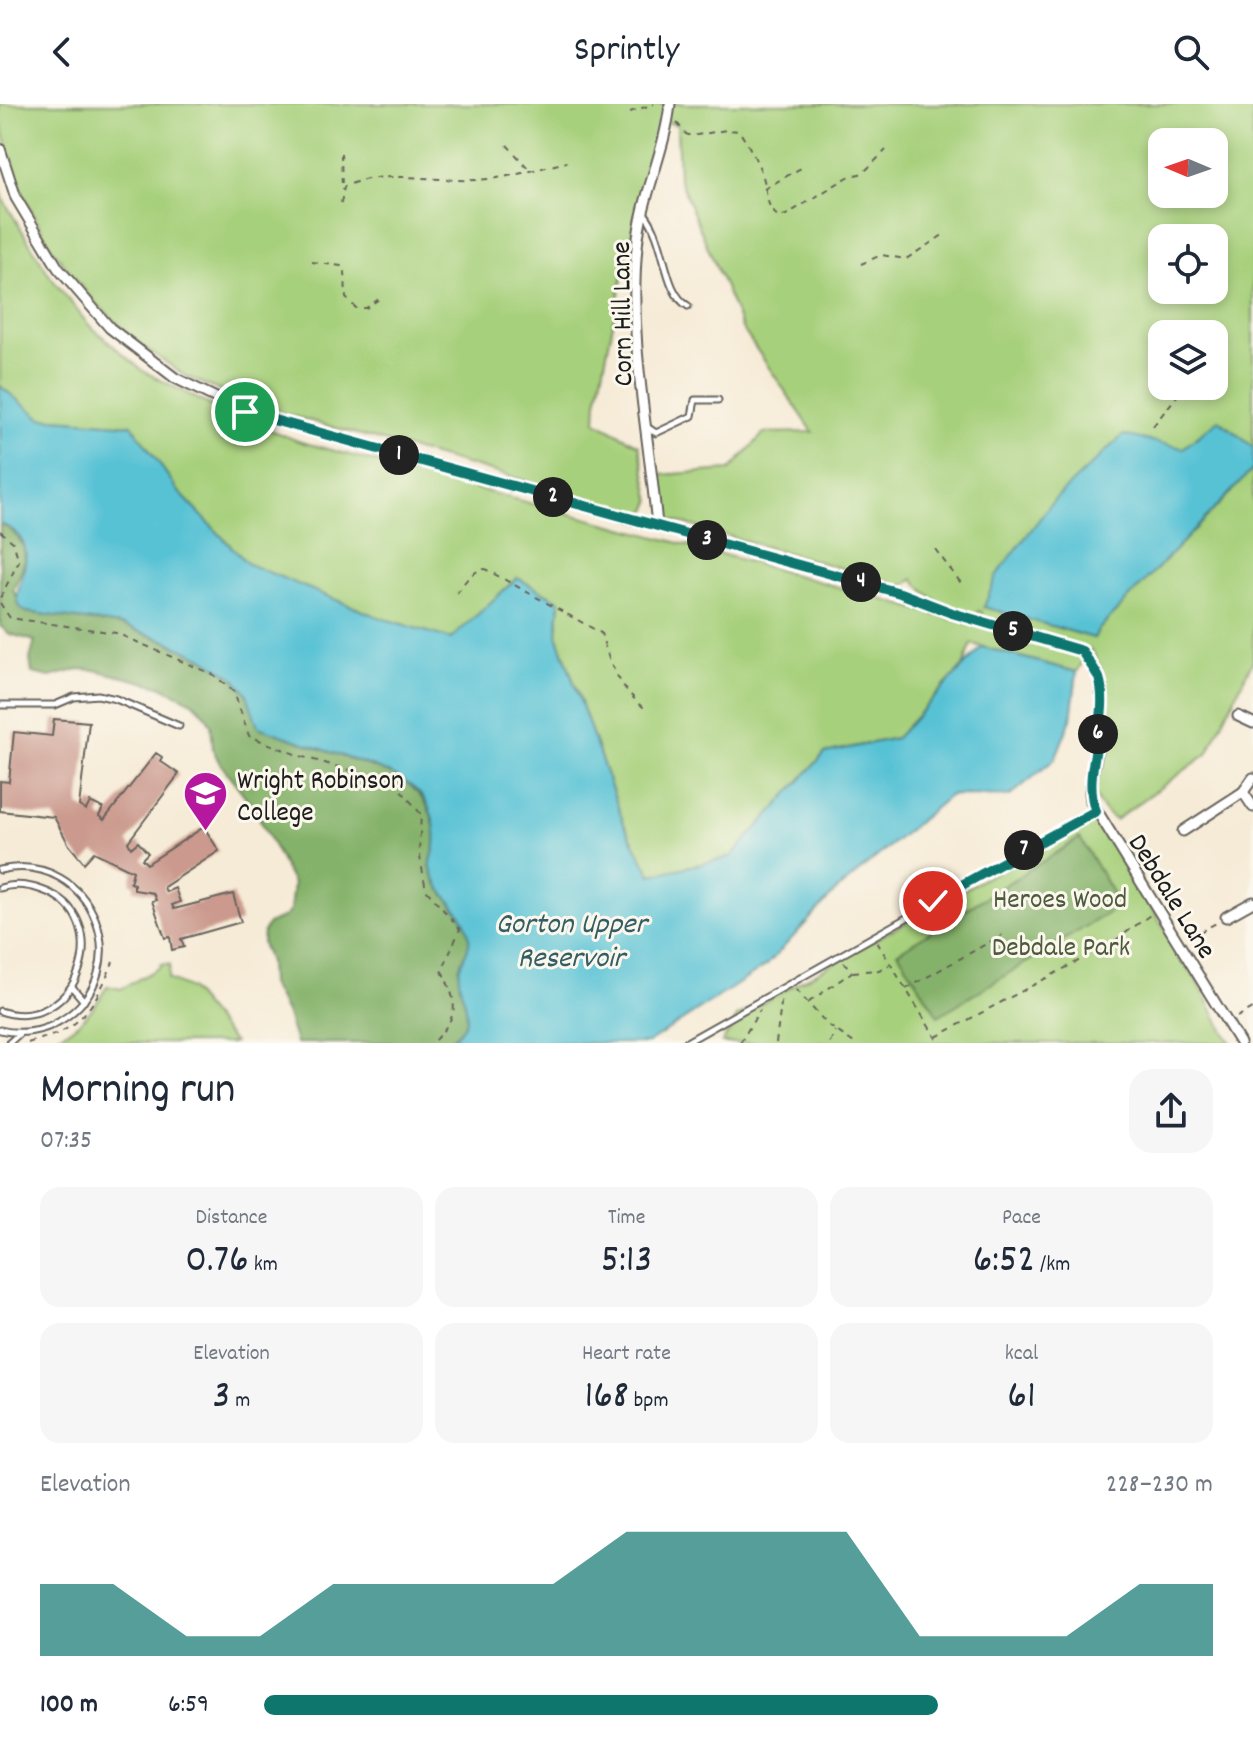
<!DOCTYPE html>
<meta charset="utf-8">
<style>
body{margin:0;font-family:Dekko,sans-serif;background:#f6f6f7;color:#1f2937;height:100vh;display:flex;flex-direction:column;font-size:30px;white-space:nowrap}
*{box-sizing:border-box;margin:0}
p{font-size:26px;color:#747a83}
.icon{flex:none;width:44px;height:44px;fill:none;stroke:currentColor;stroke-width:2;stroke-linecap:round;stroke-linejoin:round}
.map{position:relative;height:939px;overflow:hidden}
.details{display:flex;flex-direction:column;background:#fff;flex:1}
.details>*{flex:none}
.needle{width:52px;rotate:272deg}
.buttons{position:absolute;left:1148px;top:24px;display:grid;gap:16px}
.buttons a{display:grid;place-items:center;width:80px;height:80px;border-radius:16px;background:#fff;box-shadow:0 4px 12px #0003;font-size:40px}
.pin{position:absolute;display:grid;place-items:center;width:68px;height:68px;color:#fff;margin:-34px;border:4px solid #fff;border-radius:50%;box-shadow:0 2px 8px #0007}
.km{position:absolute;width:40px;height:40px;margin:-20px;border-radius:50%;background:#222;color:#fff;font-size:22px;line-height:40px;text-align:center}
.round{display:grid;place-items:center;flex:none;width:84px;height:84px;border-radius:24px;background:#f6f6f7}
.overview{display:flex;align-items:center;justify-content:space-between;height:136px;padding:0 40px}
h1{font-size:44px;font-weight:600;line-height:60px}
.stats{display:grid;grid-template-columns:repeat(3,1fr);gap:12px;height:136px;padding:8px 40px}
.stats div{display:grid;align-content:center;border-radius:20px;background:#f6f6f7;text-align:center}
.stats b{font-size:40px;font-weight:600}
.stats small{font-size:22px;font-weight:400}
.stats p{font-size:22px}
.chart{height:224px;padding:16px 40px}
.chart p{display:flex;justify-content:space-between}
.chart svg{width:100%;height:144px;margin-top:8px;fill:#0f766e;opacity:.7}
ul{padding:0 40px;list-style:none;font-size:26px}
li{display:grid;grid-template-columns:128px 96px 1fr;align-items:center;height:60px}
li i{height:20px;border-radius:10px;background:#0f766e}
header{display:flex;justify-content:space-between;align-items:center;height:104px;padding:0 40px;background:#fff;font-size:36px;font-weight:600}
.map>svg:first-child{display:block}
.green{fill:#a7d07b;stroke:#62764c;stroke-width:2;fill-rule:evenodd}
.forest{fill:#85b26b;stroke:#506744;stroke-width:2}
.water{fill:#59c2d5;stroke:#3a6f78;stroke-width:2}
.building{fill:#cb998d}
.lines{fill:none;stroke-linecap:round;stroke-linejoin:round}
.lane-casing{stroke:#68645d;stroke-width:9}
.street-casing{stroke:#68645d;stroke-width:13}
.path{stroke:#68645d;stroke-width:2;stroke-dasharray:6 6;stroke-linecap:butt}
.lane{stroke:#fff;stroke-width:5}
.street{stroke:#fff;stroke-width:9}
.route-casing{stroke:#fff;stroke-width:16}
.route{stroke:#0f766e;stroke-width:10}
.labels{text-anchor:middle;stroke-width:6;stroke-linejoin:round;paint-order:stroke}
.street-label{font-size:28px;fill:#1c1c1c;stroke:#fbf7ec}
.poi-label{font-size:28px;fill:#1c1c1c;stroke:#fbf7ec;text-anchor:start}
.park-label{font-size:28px;fill:#4d5b3d;stroke:#fbf7ec}
.water-label{font-size:30px;font-style:italic;fill:#345e66;stroke:#fbf7ec}
</style>
<header><svg class="icon" aria-label="back" viewBox="0 0 24 24"><path d="M15 5l-7 7 7 7"/></svg>Sprintly<svg class="icon" aria-label="search" viewBox="0 0 24 24"><circle cx="10" cy="10" r="6"/><path d="M15 15l6 6"/></svg></header>
<div class="map">
<svg width="1253" height="939" viewBox="0 0 1253 939">
<rect width="100%" height="100%" fill="#fbf7ec"/>
<filter id="ink" filterUnits="userSpaceOnUse"><feTurbulence type="fractalNoise" baseFrequency=".0125" numOctaves="2"/><feDisplacementMap in="SourceGraphic" scale="16" xChannelSelector="R" yChannelSelector="G"/><feConvolveMatrix kernelMatrix="1 2 1 2 8 2 1 2 1" color-interpolation-filters="sRGB"/></filter>
<filter id="wash" filterUnits="userSpaceOnUse"><feTurbulence type="fractalNoise" baseFrequency=".006" numOctaves="4" result="noise"/><feDisplacementMap in="SourceGraphic" scale="32" xChannelSelector="R" yChannelSelector="G"/><feGaussianBlur stdDeviation="1.8" result="paint"/><feColorMatrix in="noise" values="0 0 0 0 0 0 0 0 0 0 0 0 0 0 0 0 0 1.4 0 .05"/><feComposite in="paint" operator="in"/></filter>
<g filter="url(#wash)">
<rect width="100%" height="100%" fill="#f6ebd7"/>
<g class="green">
<path d="M0,0H1253V343L1219,317L984,503L1094,534L1099,525L1253,365V556L1207,650L1115,716C1106,710 1099,703 1096,692C1093,683 1097,670 1098,661C1103,622 1116,578 1090,545L1077,568L972,540L963,562L896,634L825,649L731,753L651,771L624,720L557,530L560,497L517,474L452,535L378,513L248,460L179,388L132,321L41,314L0,282V81L4,97L50,172L88,220L143,267L221,307L301,338L724,451L977,522L982,508L978,507L976,513C953,507 927,495 914,475L904,482L665,414L659,371L730,366L764,329L813,328L742,224L679,75L677,21L660,16L633,122L597,298L596,318L639,341L651,398L645,410L257,302L187,273L138,239L90,193L52,145L23,90L7,41L0,15ZM1162,38H1214V90H1162ZM1162,134H1214V186H1162ZM1162,230H1214V282H1162Z"/>
<path d="M1093,713L1098,716C1130,767 1160,819 1192,869C1207,891 1216,917 1231,939H722L737,913Z"/>
<path d="M160,860L170,861L168,875L190,885L234,939H39C72,929 91,912 107,882L121,885L160,863Z"/>
</g>
<g class="forest">
<path d="M0,419C33,439 28,455 13,486L26,508L121,521L165,537L201,553L234,573L247,588L258,623L401,673C423,692 437,709 435,740C435,748 429,756 431,764C434,786 461,803 468,826C474,846 460,852 459,867C458,884 473,905 464,921C461,927 452,934 447,939H296L286,908L270,880L269,858L262,839L263,828L268,820L284,813L290,807L293,780L254,704L219,658L213,645L211,621L204,609L193,598L160,582L95,566L80,565L50,573L32,569L30,555L35,537L10,530L0,522Z"/>
<path d="M1080,734L1120,802L938,912L898,848Z"/>
</g>
<g class="water">
<path d="M0,282L41,314L132,321L179,388L248,460L378,513L451,535L517,474L560,497L557,531L624,720L651,771L731,753L825,649L896,634L982,543L1077,568L1071,615L1055,655L1010,692L950,691L835,788L767,861L648,939H447C452,934 460,928 464,921C473,905 456,885 459,868C461,853 473,845 468,827C462,803 437,789 431,765C429,757 434,750 435,742C437,722 431,699 416,686C396,668 370,662 345,653C316,643 287,633 258,623L246,588L233,573L201,553L164,536L121,521L26,508C0,493 43,458 17,430C13,425 5,422 0,419Z"/>
<path d="M1219,316L1253,343V365L1099,525L1094,534L984,503L996,472L1054,396L1123,331L1183,344Z"/>
</g>
<g id="blocks">
<path class="building" d="M54,615L89,618L79,702L86,706L90,698L103,704L99,712L104,716L156,649L162,653L160,657L179,670L128,738L131,744L138,738L148,749L142,755L147,760L204,723L219,747L164,783L166,788L175,784L180,798L172,801L174,805L233,790L241,818L181,835L184,843L172,846L170,833L165,834L152,797L156,796L153,789L134,786V780L130,779L133,767L94,748L84,759L69,741L54,713L0,707V677L9,678L14,628L52,632Z"/>
</g>
</g>
<g filter="url(#ink)">
<use href="#blocks" fill-opacity="0" stroke="#68645d" stroke-width="2"/>
<g class="lines">
<defs>
<g id="lane">
<path d="M644,109C667,136 662,187 688,202"/>
<path d="M647,323L656,329L692,312L695,296H718"/>
<path d="M0,601H55L74,593L98,591L116,595L179,622"/>
<path d="M0,766C93,745 141,868 60,917C43,928 20,931 0,926"/>
<path d="M918,774L933,797"/>
<path d="M0,784C15,779 28,781 42,786C119,812 78,933 0,907"/>
<path d="M72,883L84,897"/>
<path d="M9,939L20,929"/>
<path d="M685,939L1096,707"/>
</g>
<g id="street">
<path d="M0,45L16,94L58,164L110,224L175,274L245,308L900,489L952,509L1082,547C1087,556 1095,565 1099,574C1108,600 1094,661 1090,688L1091,697L1240,939"/>
<path d="M657,422C649,330 628,235 637,143C641,94 665,48 670,0"/>
<path d="M1238,612L1253,619"/>
<path d="M1243,688L1253,703"/>
<path d="M1183,727L1243,688L1253,674"/>
<path d="M1226,813L1253,798"/>
</g>
</defs>
<use href="#lane" class="lane-casing"/>
<use href="#street" class="street-casing"/>
<g class="path">
<path d="M630,8L654,0"/>
<path d="M677,19L686,30L691,32L727,26L739,27C748,40 758,58 763,73C768,88 764,102 779,113L786,111L848,73L863,69L886,46"/>
<path d="M507,41L528,64"/>
<path d="M341,49L342,86"/>
<path d="M764,85L801,64"/>
<path d="M341,99L344,83C380,64 435,78 475,76C506,75 536,65 567,58"/>
<path d="M312,158L341,162L345,167L346,194L356,204H366L379,195"/>
<path d="M861,160L881,151L906,155L946,129"/>
<path d="M1214,270L1223,273"/>
<path d="M1153,322L1185,282"/>
<path d="M0,427L13,438L19,457L0,494"/>
<path d="M935,445L964,483"/>
<path d="M457,489C464,479 471,467 485,465C524,486 563,508 601,529C610,562 620,585 648,607"/>
<path d="M0,499L10,514L116,529L214,571L234,588L249,632L300,652L395,679L421,710L419,747L426,786L460,825L442,867C459,902 459,911 432,939"/>
<path d="M1189,834L1218,818"/>
<path d="M877,838L939,939"/>
<path d="M853,868L879,866L889,861"/>
<path d="M906,885L1002,831"/>
<path d="M796,886L828,921L854,939"/>
<path d="M809,898L852,868L844,858"/>
<path d="M1237,913L1253,904"/>
<path d="M936,933L1112,839L1150,811"/>
<path d="M28,939C36,936 45,934 53,931C87,919 100,889 113,858"/>
<path d="M740,939L760,906"/>
<path d="M776,939L782,892"/>
<path d="M830,939L835,927"/>
</g>
<use href="#lane" class="lane"/>
<use href="#street" class="street"/>
</g>
</g>
<g class="lines" filter="url(#ink)">
<defs>
<path id="route" d="M245,308L900,489L952,509L1082,547C1087,556 1095,565 1099,574C1112,614 1080,669 1096,707L933,797"/>
</defs>
<use href="#route" class="route-casing"/>
<use href="#route" class="route"/>
</g>
<defs>
<symbol id="school-pin" viewBox="-11 -11 22 30"><path d="M0 17L-7.5 6A9.5 9.5 0 1 1 7.5 6Z" fill="#b5179e" stroke="#fbf7ec"/><path d="M0-5L7-2L0 1L-7-2ZM-4 1L0 2.5L4 1V4Q0 6-4 4Z" fill="#fff"/></symbol>
</defs>
<g fill-rule="evenodd">
<use href="#school-pin" x="180" y="664" width="51" height="69"/>
</g>
<g class="labels">
<g class="street-label">
<text transform="translate(620 210) rotate(-91)" y="10">Corn Hill Lane</text>
<text transform="translate(1174 791) rotate(58)" y="10">Debdale Lane</text>
</g>
<g class="poi-label">
<text x="237" y="684">Wright Robinson<tspan x="237" dy="32">College</tspan></text>
</g>
<g class="park-label">
<text x="1060" y="803">Heroes Wood</text>
<text x="1061" y="851">Debdale Park</text>
</g>
<g class="water-label">
<text x="571" y="828">Gorton Upper<tspan x="571" dy="34">Reservoir</tspan></text>
</g>
</g>
</svg>
<div class="buttons">
<a><svg class="needle" viewBox="-14 -14 28 28"><path d="M0-13l5 13h-10z" fill="#e53935"/><path d="M0 13l5-13h-10z" fill="#747a83"/></svg></a>
<a><svg class="icon" aria-label="locate" viewBox="0 0 24 24"><circle cx="12" cy="12" r="6"/><path d="M12 2v4M12 18v4M2 12h4M18 12h4"/></svg></a>
<a><svg class="icon" aria-label="layers" viewBox="0 0 24 24"><path d="M12 4l9 5-9 5-9-5zM3 14l9 5 9-5"/></svg></a>
</div>
<div class="pin" style="left:245px;top:308px;background:#1e9e55"><svg class="icon" aria-label="arrive" viewBox="0 0 24 24"><path d="M6 21V4h12l-3 4 3 4H6"/></svg></div>
<div class="pin" style="left:933px;top:797px;background:#d93025"><svg class="icon" aria-label="check" viewBox="0 0 24 24"><path d="M5 12l5 5 9-10"/></svg></div>
<b class="km" style="left:399px;top:351px">1</b>
<b class="km" style="left:553px;top:393px">2</b>
<b class="km" style="left:707px;top:436px">3</b>
<b class="km" style="left:861px;top:478px">4</b>
<b class="km" style="left:1013px;top:527px">5</b>
<b class="km" style="left:1098px;top:630px">6</b>
<b class="km" style="left:1024px;top:746px">7</b>
</div>
<section class="details">
<div class="overview"><div><h1>Morning run</h1><p>07:35</p></div><a class="round"><svg class="icon" aria-label="share" viewBox="0 0 24 24"><path d="M12 15V3M7 8l5-5 5 5M5 13v7h14v-7"/></svg></a></div>
<div class="stats">
<div><p>Distance</p><b>0.76<small> km</small></b></div>
<div><p>Time</p><b>5:13</b></div>
<div><p>Pace</p><b>6:52<small> /km</small></b></div>
</div>
<div class="stats">
<div><p>Elevation</p><b>3<small> m</small></b></div>
<div><p>Heart rate</p><b>168<small> bpm</small></b></div>
<div><p>kcal</p><b>61</b></div>
</div>
<div class="chart"><p><span>Elevation</span>228–230 m</p>
<svg viewBox="0 0 160 44" preserveAspectRatio="none"><path d="M0 44V22L10 22L20 38L30 38L40 22L50 22L60 22L70 22L80 6L90 6L100 6L110 6L120 38L130 38L140 38L150 22L160 22V44z"/></svg>
</div>
<ul>
<li><b>100 m</b>6:59<i style="width:71%"></i></li>
</ul>
</section>
